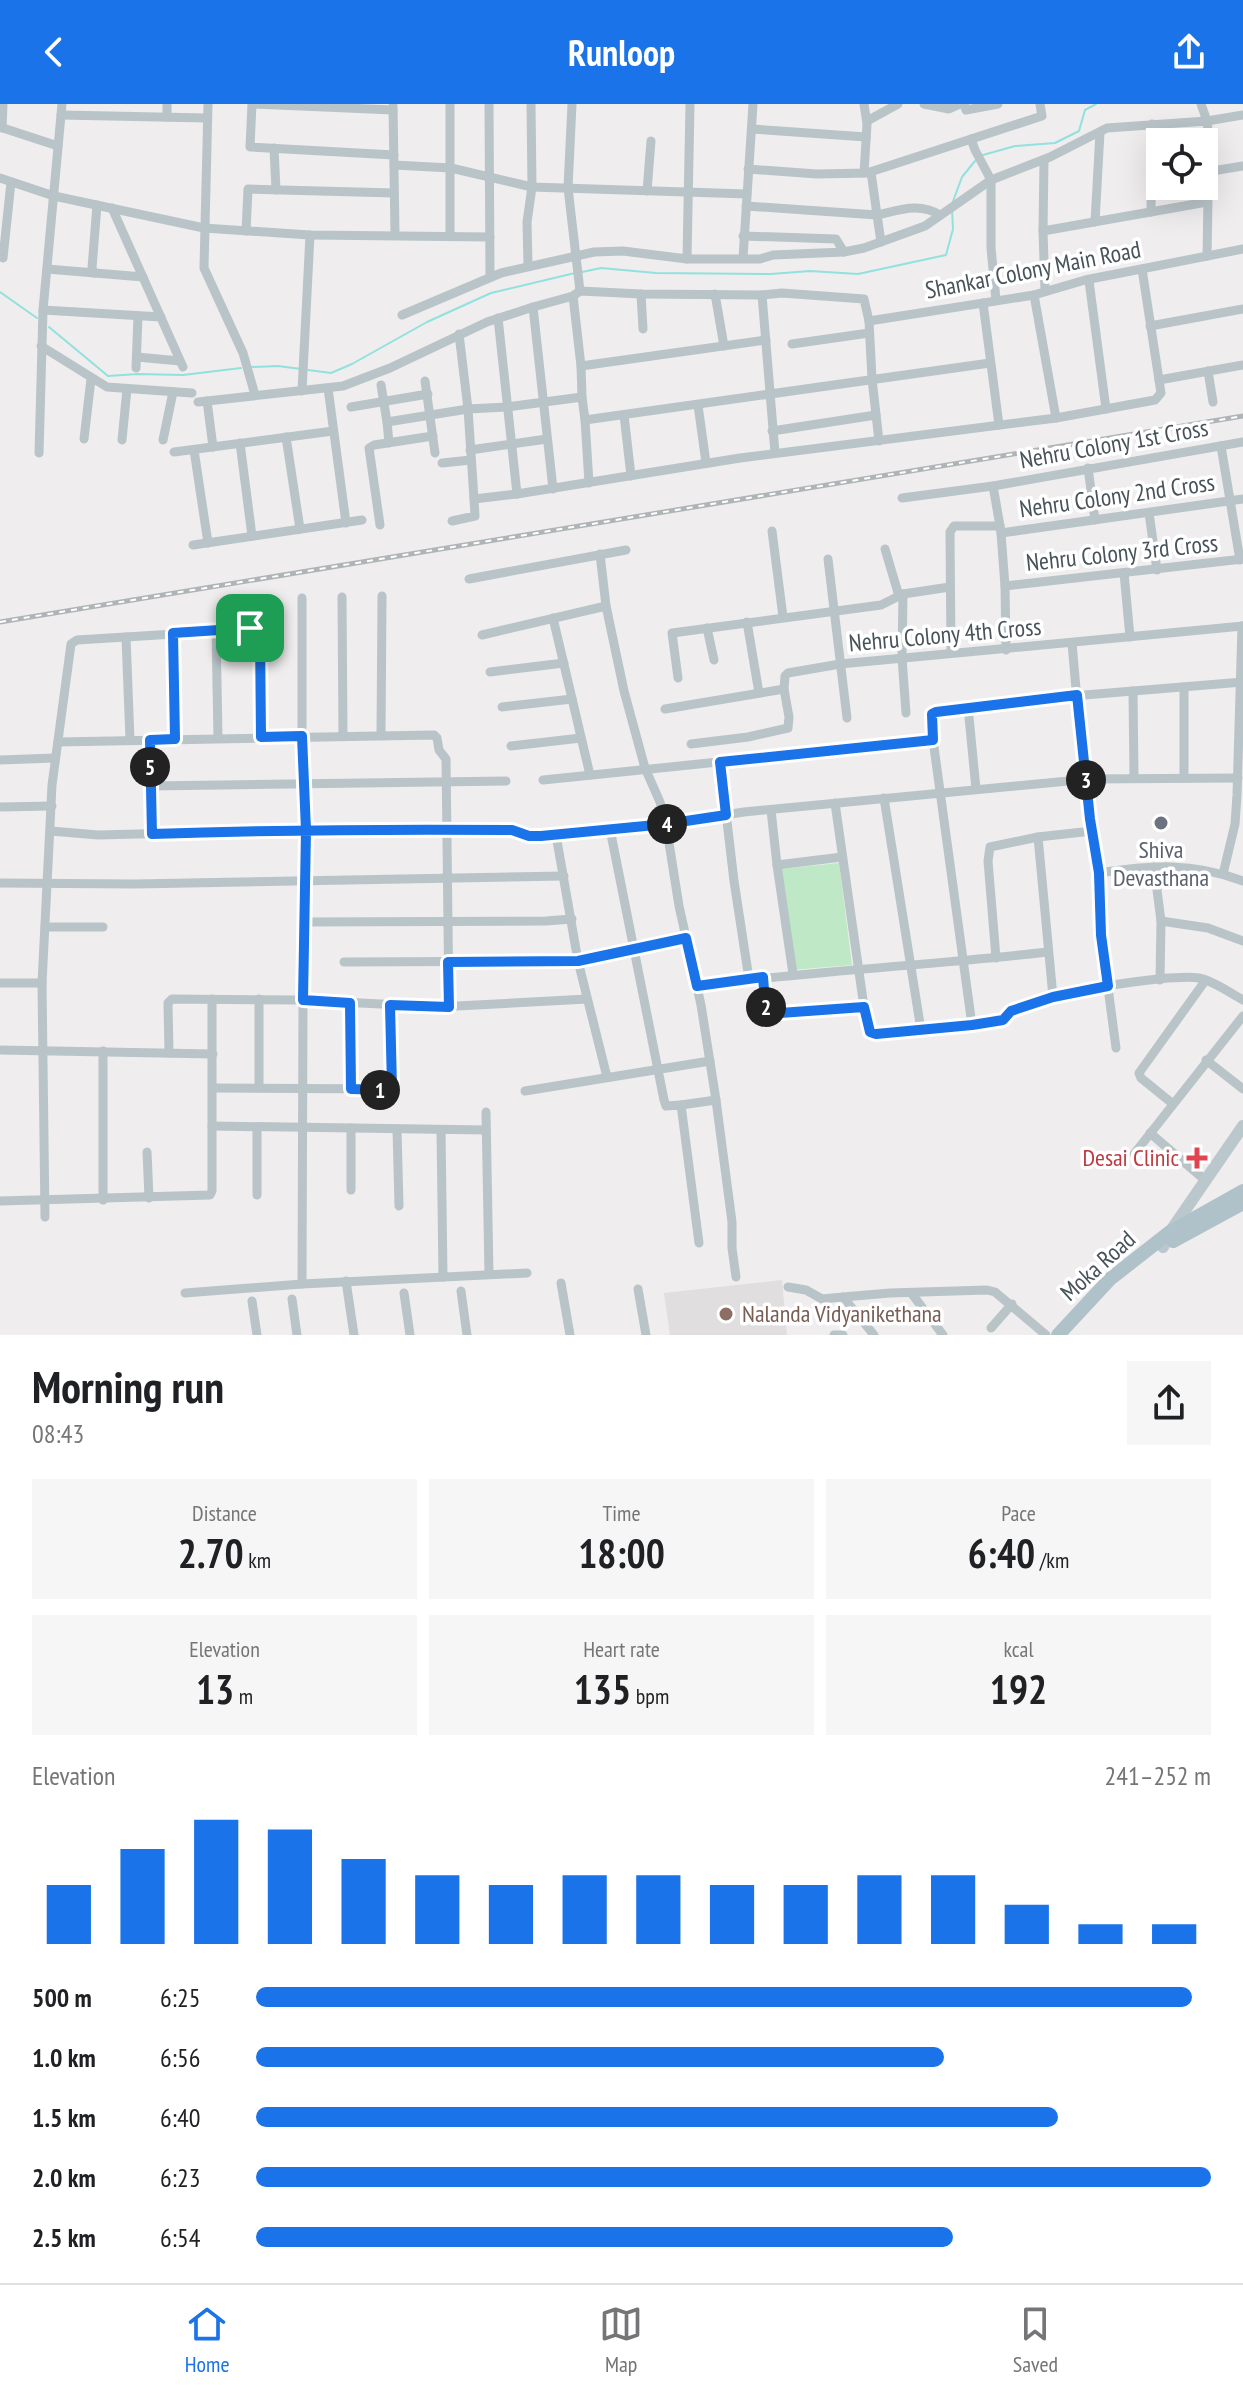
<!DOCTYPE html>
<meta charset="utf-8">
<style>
body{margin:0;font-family:"PT Sans Narrow",sans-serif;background:#f6f6f6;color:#202124;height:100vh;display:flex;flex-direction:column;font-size:30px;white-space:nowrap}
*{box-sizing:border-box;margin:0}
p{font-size:26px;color:#757577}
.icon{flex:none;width:44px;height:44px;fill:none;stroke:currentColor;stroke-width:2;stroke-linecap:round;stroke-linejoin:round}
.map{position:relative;height:1231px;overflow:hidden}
.panel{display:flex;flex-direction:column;background:#fff;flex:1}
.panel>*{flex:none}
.buttons{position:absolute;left:1146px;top:24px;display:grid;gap:16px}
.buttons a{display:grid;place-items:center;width:72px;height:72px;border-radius:0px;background:#fff;box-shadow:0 8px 32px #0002;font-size:40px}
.pin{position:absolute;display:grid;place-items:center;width:68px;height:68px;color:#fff;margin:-34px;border-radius:16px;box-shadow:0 4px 12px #0006}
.km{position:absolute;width:40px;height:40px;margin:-20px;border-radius:50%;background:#222;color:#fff;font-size:22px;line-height:40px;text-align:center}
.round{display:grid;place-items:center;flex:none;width:84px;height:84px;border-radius:0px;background:#f6f6f6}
.summary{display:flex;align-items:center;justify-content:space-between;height:136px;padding:0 32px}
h1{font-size:44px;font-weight:600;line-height:60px}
.figures{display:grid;grid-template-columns:repeat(3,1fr);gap:12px;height:136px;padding:8px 32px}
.figures div{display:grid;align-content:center;border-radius:0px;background:#f6f6f6;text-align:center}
.figures b{font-size:40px;font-weight:600}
.figures small{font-size:22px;font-weight:400}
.figures p{font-size:22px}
.chart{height:224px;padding:16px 32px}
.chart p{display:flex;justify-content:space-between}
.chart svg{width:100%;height:144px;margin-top:8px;stroke:#1a73e8;stroke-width:6}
ul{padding:0 32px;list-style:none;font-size:26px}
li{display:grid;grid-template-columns:128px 96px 1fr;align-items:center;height:60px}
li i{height:20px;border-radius:10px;background:#1a73e8}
header{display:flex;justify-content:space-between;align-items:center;height:104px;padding:0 32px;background:#1a73e8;color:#fff;font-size:36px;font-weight:600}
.dock{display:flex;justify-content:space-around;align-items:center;height:112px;border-top:2px solid #e0e0e0;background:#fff;font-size:22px;color:#757577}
.dock a{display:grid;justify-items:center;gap:4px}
.dock .active{color:#1a73e8}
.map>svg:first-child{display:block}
.education{fill:#e0dede}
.green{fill:#bfe9c6}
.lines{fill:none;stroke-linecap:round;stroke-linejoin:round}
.stream{stroke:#91e1df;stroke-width:2}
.street{stroke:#b9c4c8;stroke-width:9}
.secondary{stroke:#bac7cd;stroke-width:12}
.primary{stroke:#afc2c9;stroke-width:14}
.rail-casing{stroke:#afb4b6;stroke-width:5}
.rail{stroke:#fff;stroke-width:2;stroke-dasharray:6;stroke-linecap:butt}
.route-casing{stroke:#fff;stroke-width:16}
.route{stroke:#1a73e8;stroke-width:10}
.worship-dot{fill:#6b7280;stroke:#fff;stroke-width:3}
.health-dot{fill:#e0444e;stroke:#fff;stroke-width:3}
.education-dot{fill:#8d6e63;stroke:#fff;stroke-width:3}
.labels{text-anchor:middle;stroke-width:7;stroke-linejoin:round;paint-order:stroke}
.street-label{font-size:24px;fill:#475358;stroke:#fff}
.worship-label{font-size:24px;fill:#5b616d;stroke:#fff}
.health-label{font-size:24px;fill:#be3a42;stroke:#fff;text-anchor:end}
.education-label{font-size:24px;fill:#785e54;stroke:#fff;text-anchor:start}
</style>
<header><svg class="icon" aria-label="back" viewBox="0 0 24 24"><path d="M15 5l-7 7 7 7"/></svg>Runloop<svg class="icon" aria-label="share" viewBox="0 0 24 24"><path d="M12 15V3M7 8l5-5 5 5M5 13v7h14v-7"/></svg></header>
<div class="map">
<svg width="1243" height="1231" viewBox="0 0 1243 1231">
<rect width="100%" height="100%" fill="#efeded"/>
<path class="education" d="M782,1176L787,1231H670L664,1189Z"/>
<path class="green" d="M839,759L852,861L792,866L780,765Z"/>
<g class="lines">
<g class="stream">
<path d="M983,51L1015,42L1055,39L1079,27L1085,6L1096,0"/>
<path d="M952,100L962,73L975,57"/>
<path d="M582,168L601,164L656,169L771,170L810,167L858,170L946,151L953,125L952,106"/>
<path d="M0,188L37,214"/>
<path d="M49,223L108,272L138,270L183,271L241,264"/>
<path d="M252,263L278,262L301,265"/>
<path d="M308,266L331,269L352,260L427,218L491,189L575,169"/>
</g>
<g class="street">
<path d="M208,0L204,164L243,249L255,291"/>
<path d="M252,0L250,43L394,51"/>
<path d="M252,0L393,6"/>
<path d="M489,0L490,173"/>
<path d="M572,0L568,84L580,187"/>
<path d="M924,0L949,5L960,0"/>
<path d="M964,0L966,6L998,0"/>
<path d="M1201,0L1207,17L1209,36L1207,152"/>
<path d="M393,2L395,130"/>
<path d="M61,11L207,14"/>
<path d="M167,13V0"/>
<path d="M867,17L898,0"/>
<path d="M0,23L58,42"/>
<path d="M2,24L3,0"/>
<path d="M752,25L866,33"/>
<path d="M971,35L975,46L991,76V144L996,196"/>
<path d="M274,44L276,86"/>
<path d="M1044,56L1043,127L1207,98"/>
<path d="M394,61L451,64L532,83L747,90"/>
<path d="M748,65L817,70L867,69L1042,12L1040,0"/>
<path d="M1206,68L1243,62"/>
<path d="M864,69L867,20L864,0"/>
<path d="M0,74L54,92L204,124L310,131L490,133"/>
<path d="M647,87L651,37"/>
<path d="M746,102L877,111L871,68"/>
<path d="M112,104L183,263"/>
<path d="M1151,108L1152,20"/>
<path d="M1095,118L1100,28"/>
<path d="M246,127L248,85L394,89"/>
<path d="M1043,127L1045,187"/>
<path d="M450,132V0"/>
<path d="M743,132L836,135L844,148"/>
<path d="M881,138L877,111C900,106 919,98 940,111"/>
<path d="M3,154L11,78"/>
<path d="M743,154L753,0"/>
<path d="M687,155L690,0"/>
<path d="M528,161L527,118L532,83L531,0"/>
<path d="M47,165L143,173"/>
<path d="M94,169L92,164L97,101"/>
<path d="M1089,177L1106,305"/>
<path d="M641,190L643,225"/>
<path d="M715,190L724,242"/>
<path d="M762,191L775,349"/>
<path d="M1034,191L1056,314"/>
<path d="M573,192L581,262L582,293"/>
<path d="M983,199L999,321"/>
<path d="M43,206L161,213"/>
<path d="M402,211L501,169L594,148L623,147L687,155H760L773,151L844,148L864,144L925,122L991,76L1050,53L1107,24L1207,17L1243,11"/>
<path d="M498,214L517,390"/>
<path d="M1150,222L1243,205"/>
<path d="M459,230L468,305L474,395"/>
<path d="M792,240L869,229"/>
<path d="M41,242L107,283L192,289"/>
<path d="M137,253L180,257"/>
<path d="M581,262L766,236"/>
<path d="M136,264L138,212"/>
<path d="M1208,267L1213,298"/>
<path d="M1159,276L1243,261"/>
<path d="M425,277L435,349"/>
<path d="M381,281L387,318"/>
<path d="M328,284L346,419"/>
<path d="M302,287L310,131"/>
<path d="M207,297L213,343"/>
<path d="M198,298L343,282L390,264L487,218L533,203"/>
<path d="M698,301L706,359"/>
<path d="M351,303L428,290"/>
<path d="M624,311L631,372"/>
<path d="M585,316L589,379"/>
<path d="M772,327L876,311"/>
<path d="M286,333L300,425"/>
<path d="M84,335L91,275"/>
<path d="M122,336L127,285"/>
<path d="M163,336L173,288"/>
<path d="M879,337L872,275L869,217L1034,191L1085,176L1243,145"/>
<path d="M240,339L252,432"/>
<path d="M389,339L387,318L468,305L507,303L582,293L585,316L990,259"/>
<path d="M1221,342L1240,456"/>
<path d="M194,346L208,439"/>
<path d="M470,346L547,335"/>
<path d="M174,348L333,327"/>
<path d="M39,349L43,206L62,0"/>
<path d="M442,359L471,356"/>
<path d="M1088,364L1095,416"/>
<path d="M993,382L1000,422"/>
<path d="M553,385L533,203L573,192L580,187L641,190L762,191L782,189L864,195L869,217"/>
<path d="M902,394L993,382L1243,338"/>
<path d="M1149,409L1157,466"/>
<path d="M452,417L475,412L474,395L517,390L740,354L1056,314L1155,296L1161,289L1142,165"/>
<path d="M380,421L369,344L374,341L433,332"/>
<path d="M772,427L783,513"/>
<path d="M1001,429L1005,482L1006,546"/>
<path d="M193,441L362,416"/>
<path d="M885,445L899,492"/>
<path d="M600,450L606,502L624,587L645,664L660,698L666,720L679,802L701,901L716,996L732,1118V1144L736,1173"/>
<path d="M828,455L847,614"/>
<path d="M1124,469L1130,533"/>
<path d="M469,475L626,446"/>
<path d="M1005,482L1243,455"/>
<path d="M903,490L902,554L906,609"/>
<path d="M342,493L343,632"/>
<path d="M302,494V628L306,726L303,896L302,1180"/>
<path d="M553,514L590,671"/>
<path d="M747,518L759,589"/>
<path d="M707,524L714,556"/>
<path d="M216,526L218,634"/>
<path d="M173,529L175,635"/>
<path d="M482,531L606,502"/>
<path d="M126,533L130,636"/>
<path d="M1072,539L1080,631L1090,715L1099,769L1101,831L1116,944"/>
<path d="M951,549L950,428L954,422H1000L1001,429L1243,395"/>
<path d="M490,568L564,559"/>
<path d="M678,574L672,529L881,501L903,490L950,483"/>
<path d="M1133,587L1134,674"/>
<path d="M502,603L572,595"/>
<path d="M968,603L976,685"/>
<path d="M665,605L784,585L785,572L788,569L840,560L1243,522"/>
<path d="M381,631L382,492"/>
<path d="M150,636V682L506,677"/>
<path d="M58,638L434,631L437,634L439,646L446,655L449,903"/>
<path d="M691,640L748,633L788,624L789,613L784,585"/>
<path d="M511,642L581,634"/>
<path d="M0,656L55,654"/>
<path d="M720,658L734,777L749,875"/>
<path d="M1184,674V583"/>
<path d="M543,676L933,636"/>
<path d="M150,682L152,730"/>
<path d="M884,694L921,926L1003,916C1004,915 1011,908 1012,907C1038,891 1168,869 1199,874C1214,877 1230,889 1243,896"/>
<path d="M835,699L864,903"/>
<path d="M0,703L52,702"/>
<path d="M771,706L777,761"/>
<path d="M610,725L664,996L666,1002L681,1001L699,1139"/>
<path d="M51,727L98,731L339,725L512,726L529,732H541L666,720L744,708L1089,675L1238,674"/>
<path d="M556,731L578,857L607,973"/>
<path d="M1038,733L1053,893"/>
<path d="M1154,763L1161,817L1160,876"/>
<path d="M1099,769C1152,761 1192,758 1243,777"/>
<path d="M1223,770L1235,720L1237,691L1242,522"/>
<path d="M0,779L135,780L564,772"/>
<path d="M1161,817L1208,824L1243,837"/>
<path d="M305,818L546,817L572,815"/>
<path d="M45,823H103"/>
<path d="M996,854L988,757L990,743L1038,733L1092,727"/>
<path d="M344,858L578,857L686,834"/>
<path d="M793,870L777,761L842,753"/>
<path d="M763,873L766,910L864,903C866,914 865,926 876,930L921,926"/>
<path d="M0,879H42"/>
<path d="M697,882C814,867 931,861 1048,848"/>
<path d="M259,895V984"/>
<path d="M350,899L351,985"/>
<path d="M972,921L933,636L932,610L941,606L1048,594L1243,578"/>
<path d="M0,946L213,950"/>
<path d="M103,947V1096"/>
<path d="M169,949L168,899L172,895L303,896L438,903L587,895"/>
<path d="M1206,956L1243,985"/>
<path d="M213,984L390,985L393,979L390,901"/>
<path d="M525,987L710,957"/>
<path d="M1173,1000L1141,974L1139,969L1205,877"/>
<path d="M681,1001L716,996"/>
<path d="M486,1008L489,1170"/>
<path d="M212,1022L486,1026"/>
<path d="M397,1025L399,1102"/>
<path d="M441,1026L443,1173"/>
<path d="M1150,1029L1205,1076"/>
<path d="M147,1048L149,1094"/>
<path d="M1134,1050L1243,912"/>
<path d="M351,1086V1024"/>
<path d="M257,1091V1023"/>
<path d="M0,1097L210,1091L212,1087V895"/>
<path d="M45,1113L42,879L52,681L71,540L77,536L255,525L260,531L261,633"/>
<path d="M346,1177L354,1231"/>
<path d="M561,1179L570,1231"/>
<path d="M788,1183L806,1186L822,1195L843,1193L874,1231"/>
<path d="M638,1185L646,1231"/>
<path d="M461,1187L467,1231"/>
<path d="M185,1189L302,1180L527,1169"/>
<path d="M404,1189L410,1231"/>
<path d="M912,1190L943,1231"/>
<path d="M843,1193L890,1189L987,1186L995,1188L1046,1231"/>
<path d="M292,1195L297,1231"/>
<path d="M252,1197L257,1231"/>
<path d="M991,1224L1012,1200"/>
<path d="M834,1231H843"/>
</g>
<path class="secondary" d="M1163,1143L1170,1128L1243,1022"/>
<g class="primary">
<path d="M1173,1137L1243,1099"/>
<path d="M1058,1231L1110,1175L1170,1128L1243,1087"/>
</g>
<defs>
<path id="rail" d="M0,518L1243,312"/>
</defs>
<use href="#rail" class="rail-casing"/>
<use href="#rail" class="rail"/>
</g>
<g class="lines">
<defs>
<path id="route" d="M250,524L258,527L260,531L261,633L302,632L306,726L303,896L350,899L351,985L387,986L392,983L390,901L449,903L448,858L578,857L686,834L697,882L763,873L766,910L864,903L870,928L876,930L972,921L1003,916L1011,907L1053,893L1108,882L1101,831L1099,769L1090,715L1077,591L936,608L932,610L933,636L720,658L726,711L666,720L541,732H529L512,726C392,725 272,726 152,730L150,636L175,635L173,529L250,524"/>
</defs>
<use href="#route" class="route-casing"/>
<use href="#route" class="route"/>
</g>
<circle class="worship-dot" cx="1161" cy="719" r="8"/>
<path class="health-dot" d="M1193 1042h8v8h8v8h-8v8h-8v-8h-8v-8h8z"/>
<circle class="education-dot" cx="726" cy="1210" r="8"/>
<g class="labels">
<g class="street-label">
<text transform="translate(1033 166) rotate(-11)" y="8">Shankar Colony Main Road</text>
<text transform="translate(1114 340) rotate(-10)" y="8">Nehru Colony 1st Cross</text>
<text transform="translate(1117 392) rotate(-8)" y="8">Nehru Colony 2nd Cross</text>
<text transform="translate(1122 449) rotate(-6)" y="8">Nehru Colony 3rd Cross</text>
<text transform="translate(945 531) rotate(-5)" y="8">Nehru Colony 4th Cross</text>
<text transform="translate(1098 1162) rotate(-42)" y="8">Moka Road</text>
</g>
<g class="worship-label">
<text x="1161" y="754">Shiva<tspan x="1161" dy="28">Devasthana</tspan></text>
</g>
<g class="health-label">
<text x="1179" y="1062">Desai Clinic</text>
</g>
<g class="education-label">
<text x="742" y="1218">Nalanda Vidyanikethana</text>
</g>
</g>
</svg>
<div class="buttons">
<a><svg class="icon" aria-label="locate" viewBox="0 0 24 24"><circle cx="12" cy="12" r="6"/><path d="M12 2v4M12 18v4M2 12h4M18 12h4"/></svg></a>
</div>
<div class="pin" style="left:250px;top:524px;background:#1e9e55"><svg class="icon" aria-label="arrive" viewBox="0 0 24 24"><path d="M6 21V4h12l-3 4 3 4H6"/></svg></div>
<b class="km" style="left:380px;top:986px">1</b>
<b class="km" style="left:766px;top:903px">2</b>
<b class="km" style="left:1086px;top:676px">3</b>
<b class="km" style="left:667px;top:720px">4</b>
<b class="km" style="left:150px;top:663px">5</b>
</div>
<section class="panel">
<div class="summary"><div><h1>Morning run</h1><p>08:43</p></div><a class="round"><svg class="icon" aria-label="share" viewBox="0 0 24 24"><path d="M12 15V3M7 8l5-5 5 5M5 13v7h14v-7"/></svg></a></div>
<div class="figures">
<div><p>Distance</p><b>2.70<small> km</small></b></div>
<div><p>Time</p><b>18:00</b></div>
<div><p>Pace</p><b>6:40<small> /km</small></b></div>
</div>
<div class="figures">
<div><p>Elevation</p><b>13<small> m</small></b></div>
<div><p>Heart rate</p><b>135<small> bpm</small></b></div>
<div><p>kcal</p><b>192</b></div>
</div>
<div class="chart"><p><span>Elevation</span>241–252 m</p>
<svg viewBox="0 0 160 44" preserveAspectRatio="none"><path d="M5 44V26M15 44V15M25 44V6M35 44V9M45 44V18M55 44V23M65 44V26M75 44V23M85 44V23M95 44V26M105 44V26M115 44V23M125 44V23M135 44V32M145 44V38M155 44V38"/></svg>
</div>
<ul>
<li><b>500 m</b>6:25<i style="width:98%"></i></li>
<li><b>1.0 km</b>6:56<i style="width:72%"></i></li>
<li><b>1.5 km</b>6:40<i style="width:84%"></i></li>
<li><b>2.0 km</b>6:23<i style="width:100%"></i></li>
<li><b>2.5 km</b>6:54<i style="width:73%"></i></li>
</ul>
</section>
<nav class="dock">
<a class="active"><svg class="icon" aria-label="home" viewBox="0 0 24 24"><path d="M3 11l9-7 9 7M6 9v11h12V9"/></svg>Home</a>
<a><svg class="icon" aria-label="map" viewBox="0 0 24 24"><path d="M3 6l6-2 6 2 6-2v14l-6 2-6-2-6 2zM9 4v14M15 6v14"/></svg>Map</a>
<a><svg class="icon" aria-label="saved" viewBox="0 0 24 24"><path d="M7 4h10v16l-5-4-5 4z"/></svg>Saved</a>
</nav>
